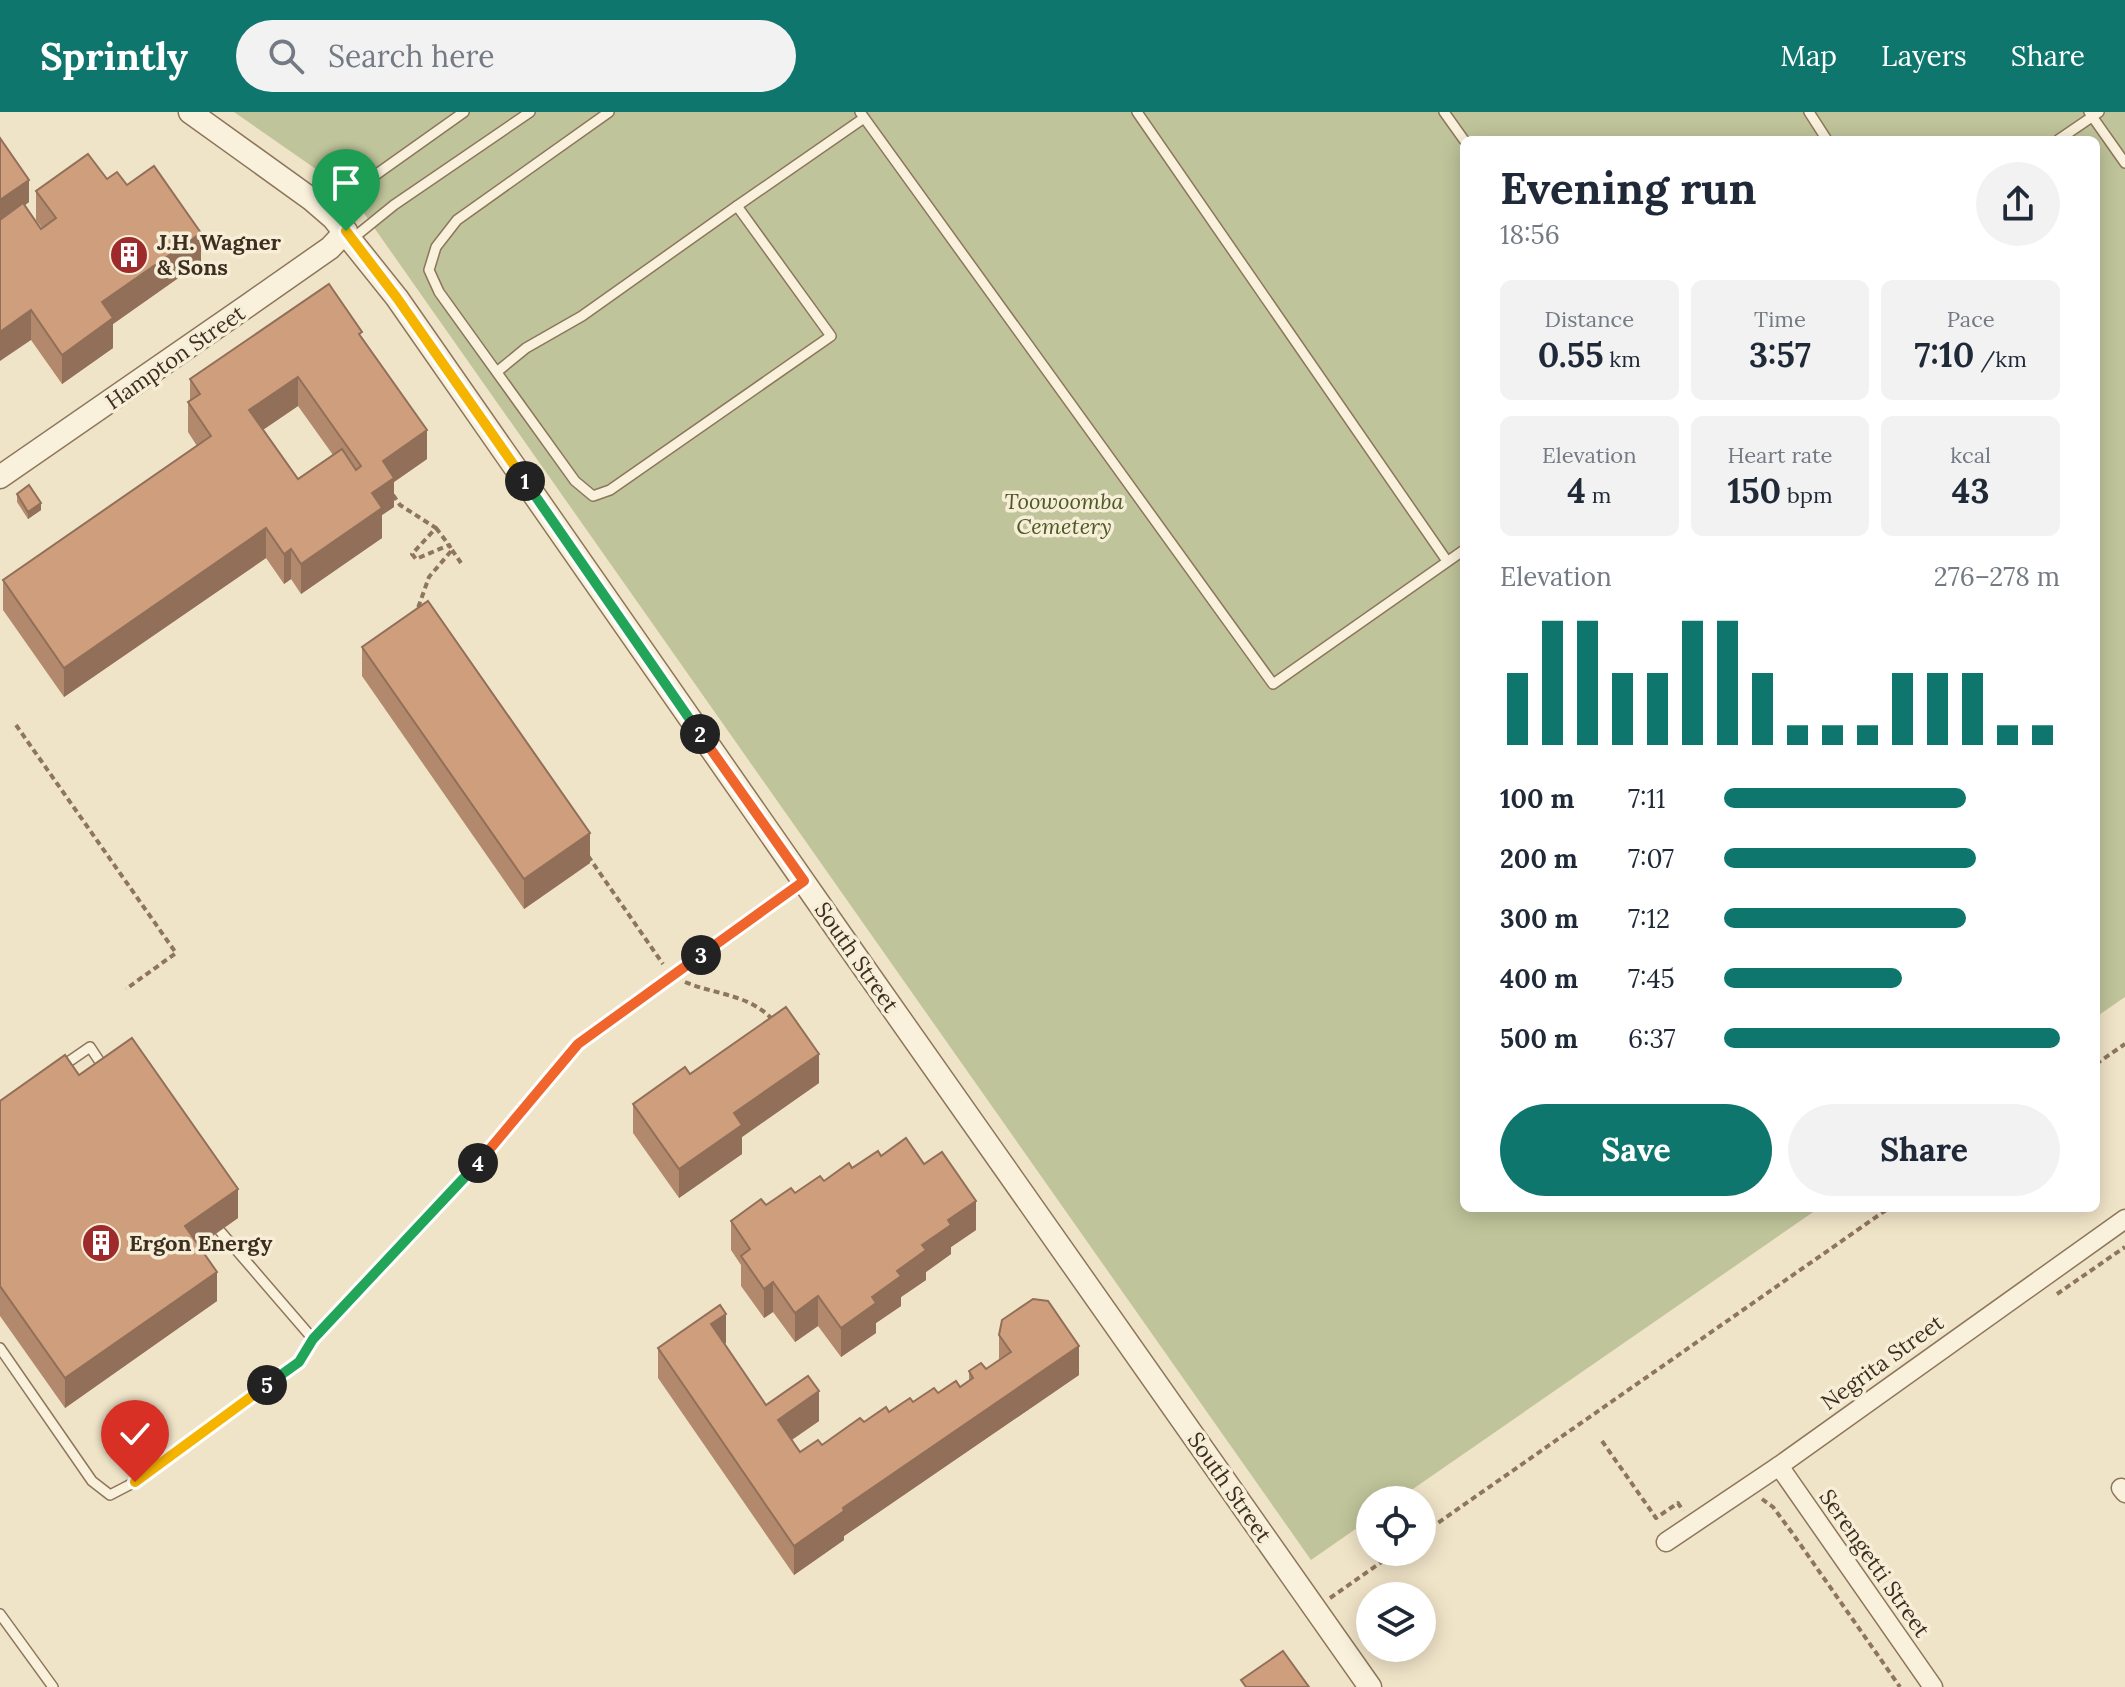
<!DOCTYPE html>
<meta charset="utf-8">
<style>
body{margin:0;font-family:Lora,serif;background:#f2f2f3;color:#1f2937;height:100vh;display:flex;flex-direction:column;font-size:30px;white-space:nowrap}
*{box-sizing:border-box;margin:0}
p{font-size:26px;color:#747a83}
.icon{flex:none;width:44px;height:44px;fill:none;stroke:currentColor;stroke-width:2;stroke-linecap:round;stroke-linejoin:round}
.map{position:relative;flex:1;overflow:hidden}
.drawer{position:absolute;left:1460px;top:24px;width:640px;height:1076px;display:flex;flex-direction:column;background:#fff;border-radius:12px;box-shadow:0 4px 20px #0003}
.drawer>*{flex:none}
.tools{position:absolute;left:1356px;top:1374px;display:grid;gap:16px}
.tools a{display:grid;place-items:center;width:80px;height:80px;border-radius:50%;background:#fff;box-shadow:0 4px 20px #0003;font-size:40px}
.pin{position:absolute;display:grid;place-items:center;width:68px;height:68px;color:#fff;margin:-82px -34px;border-radius:50% 50% 50% 0;rotate:-45deg;box-shadow:0 0 8px #0007}
.pin .icon{rotate:45deg}
.km{position:absolute;width:40px;height:40px;margin:-20px;border-radius:50%;background:#222;color:#fff;font-size:22px;line-height:40px;text-align:center}
.round{display:grid;place-items:center;flex:none;width:84px;height:84px;border-radius:42px;background:#f2f2f3}
.head{display:flex;align-items:center;justify-content:space-between;height:136px;padding:0 40px}
h1{font-size:44px;font-weight:700;line-height:60px}
.stats{display:grid;grid-template-columns:repeat(3,1fr);gap:12px;height:136px;padding:8px 40px}
.stats div{display:grid;align-content:center;border-radius:12px;background:#f2f2f3;text-align:center}
.stats b{font-size:34px;font-weight:700}
.stats small{font-size:22px;font-weight:400}
.stats p{font-size:22px}
.chart{height:224px;padding:16px 40px}
.chart p{display:flex;justify-content:space-between}
.chart svg{width:100%;height:144px;margin-top:8px;stroke:#0f766e;stroke-width:6}
.primary-button{display:flex;gap:16px;margin-top:auto;padding:16px 40px}
.primary-button a{flex:1;height:92px;border-radius:48px;background:#0f766e;color:#fff;font-size:32px;font-weight:700;line-height:92px;text-align:center}
.primary-button a+a{background:#f2f2f3;color:#1f2937}
ul{padding:0 40px;list-style:none;font-size:26px}
li{display:grid;grid-template-columns:128px 96px 1fr;align-items:center;height:60px}
li i{height:20px;border-radius:10px;background:#0f766e}
header{display:flex;align-items:center;gap:48px;box-sizing:border-box;height:112px;padding:0 40px;background:#0f766e;color:#fff}
header strong{font-size:38px}
nav{display:flex;gap:44px;margin-inline-start:auto;font-size:28px}
.search{width:560px;height:72px;background:#f2f2f3;display:flex;align-items:center;gap:20px;box-sizing:border-box;padding:0 28px;border-radius:44px;color:#747a83;font-size:30px}
.map>svg:first-child{display:block}
.cemetery{fill:#bfc49a}
.lines{fill:none;stroke-linecap:round;stroke-linejoin:round}
.service-casing{stroke:#8d765c;stroke-width:12}
.minor-casing{stroke:#8d765c;stroke-width:21}
.tertiary-casing{stroke:#8d765c;stroke-width:25}
.path{stroke:#8d765c;stroke-width:4;stroke-dasharray:6 4;stroke-linecap:butt}
.service{stroke:#faf1dc;stroke-width:9}
.minor{stroke:#faf1dc;stroke-width:18}
.tertiary{stroke:#faf1dc;stroke-width:22}
.wall{fill:#b2896c;fill-rule:evenodd}
.shaded-wall{fill:#916f58}
.building{fill:#cf9f7d;stroke:#916f58;stroke-width:2;fill-rule:evenodd}
.split-1-casing{stroke:#fff;stroke-width:16}
.split-2-casing{stroke:#fff;stroke-width:16}
.split-3-casing{stroke:#fff;stroke-width:16}
.split-4-casing{stroke:#fff;stroke-width:16}
.split-5-casing{stroke:#fff;stroke-width:16}
.split-6-casing{stroke:#fff;stroke-width:16}
.split-1{stroke:#f5b400;stroke-width:10}
.split-2{stroke:#22a559;stroke-width:10}
.split-3{stroke:#f0652b;stroke-width:10}
.split-4{stroke:#f0652b;stroke-width:10}
.split-5{stroke:#22a559;stroke-width:10}
.split-6{stroke:#f5b400;stroke-width:10}
.labels{text-anchor:middle;stroke-width:7;stroke-linejoin:round;paint-order:stroke}
.poi-label{font-size:22px;font-weight:bold;fill:#3d2e20;stroke:#f7eed8;text-anchor:start}
.street-label{font-size:22px;fill:#3d2e20;stroke:#f7eed8}
.park-label{font-size:22px;font-style:italic;fill:#4d5a26;stroke:#f7eed8}
</style>
<header>
<strong>Sprintly</strong>
<div class="search"><svg class="icon" aria-label="search" viewBox="0 0 24 24"><circle cx="10" cy="10" r="6"/><path d="M15 15l6 6"/></svg>Search here</div>
<nav><a>Map</a><a>Layers</a><a>Share</a></nav>
</header>
<div class="map">
<svg width="2125" height="1575" viewBox="0 0 2125 1575">
<rect width="100%" height="100%" fill="#f0e4c8"/>
<path class="cemetery" d="M234,0H2125V885L2096,905V28H1464V1096H1819L1397,1388H1370V1407L1311,1448L349,80Z"/>
<g class="lines">
<defs>
<g id="service">
<path d="M860,0L1273,572L1464,438"/>
<path d="M1137,0L1447,449"/>
<path d="M1444,0L1464,28"/>
<path d="M1809,0L1827,28"/>
<path d="M2089,0L2125,51"/>
<path d="M2058,28L2099,0"/>
<path d="M737,94L864,6"/>
<path d="M333,106L374,64L464,0"/>
<path d="M352,127L394,93L530,0"/>
<path d="M498,259L526,236L582,204L737,94L831,224L610,378L593,384L575,369L439,180L429,158L436,135L457,108L609,0"/>
<path d="M61,955L90,935L104,956"/>
<path d="M313,1227L477,1052L578,932L804,769"/>
<path d="M0,1236L92,1369L110,1383L135,1370L299,1250L313,1227L220,1119"/>
<path d="M0,1502L53,1575"/>
</g>
<g id="minor">
<path d="M1779,1354L1933,1575"/>
<path d="M2121,1376L2125,1381"/>
<path d="M1666,1430L1779,1354L2125,1107"/>
</g>
<g id="tertiary">
<path d="M190,0L311,87L333,106L397,186L843,826L1370,1575"/>
<path d="M0,365L250,192L330,136L346,119"/>
</g>
</defs>
<use href="#service" class="service-casing"/>
<use href="#minor" class="minor-casing"/>
<use href="#tertiary" class="tertiary-casing"/>
<g class="path">
<path d="M393,383L400,393L436,416L412,442L416,447L449,433L452,438L429,465L418,496L421,500"/>
<path d="M436,416L449,433"/>
<path d="M452,438L461,451"/>
<path d="M16,613L176,841L126,877"/>
<path d="M588,744L663,852"/>
<path d="M685,870C716,883 750,882 774,909"/>
<path d="M2096,952L2125,932"/>
<path d="M2057,1182L2125,1135"/>
<path d="M1602,1329L1656,1406L1678,1391L1683,1399"/>
<path d="M1762,1387L1773,1395L1793,1422L1900,1575"/>
<path d="M1422,1422L1889,1096"/>
<path d="M1330,1486L1396,1440"/>
</g>
<use href="#service" class="service"/>
<use href="#minor" class="minor"/>
<use href="#tertiary" class="tertiary"/>
</g>
<g class="wall">
<path d="M0,26L29,90L24,94L41,117L42,116L36,108V79L107,67L127,73L201,150L113,212V236L62,272L31,228Z"/>
<path d="M362,227L427,347L394,370V395L382,403V426L301,482L291,467L284,472L266,446L64,585L3,498V468L197,334L188,320V290L190,289V267ZM298,294L333,343L298,367L263,318Z"/>
<path d="M17,382L41,398L28,407L17,390Z"/>
<path d="M362,535L590,751L524,797L362,564Z"/>
<path d="M690,962L819,971L742,1025V1042L679,1086L633,1021V992Z"/>
<path d="M79,963L238,1106L199,1134L217,1189L65,1296L0,1204V989Z"/>
<path d="M881,1044L924,1052L976,1118L951,1135V1142L926,1160V1168L901,1185V1194L876,1211V1221L841,1245L818,1214L795,1230L773,1200L764,1206L741,1174V1153L731,1138V1109Z"/>
<path d="M999,1223L1079,1263L844,1424V1428L794,1463L658,1266V1236L726,1231L724,1232L766,1293L819,1309L792,1328L800,1340L822,1333L864,1310L889,1300L938,1281L960,1275L969,1269V1259L986,1257L999,1248Z"/>
</g>
<g class="shaded-wall">
<path d="M29,68V90L0,111V88Z"/>
<path d="M201,121V150L113,212V236L62,272V243L102,190Z"/>
<path d="M31,198V228L0,249V220Z"/>
<path d="M298,265V294L249,327V298Z"/>
<path d="M427,318V347L394,370V395L382,403V426L301,482V452L372,381L383,349Z"/>
<path d="M41,391V398L28,407V400Z"/>
<path d="M266,416V446L64,585V556Z"/>
<path d="M291,437V467L284,472V442Z"/>
<path d="M590,721V751L524,797V767Z"/>
<path d="M819,942V971L742,1025V1042L679,1086V1057L734,1001Z"/>
<path d="M238,1077V1106L185,1143V1114Z"/>
<path d="M976,1089V1118L951,1135V1142L926,1160V1168L901,1185V1194L876,1211V1221L841,1245V1216L948,1108Z"/>
<path d="M217,1160V1189L65,1296V1266Z"/>
<path d="M773,1170V1200L764,1206V1177Z"/>
<path d="M818,1184V1214L795,1230V1201Z"/>
<path d="M726,1202V1231L711,1241V1212Z"/>
<path d="M1079,1234V1263L844,1424V1428L794,1463V1434L843,1396Z"/>
<path d="M819,1279V1309L778,1337V1308Z"/>
</g>
<g class="building">
<path d="M0,26L29,68L0,88Z"/>
<path d="M88,42L107,67L117,60L127,73L154,54L201,121L102,190L113,206L62,243L31,198L0,220V108L23,91L41,117L56,106L36,79Z"/>
<path d="M329,172L362,220L359,222L427,318L383,349L394,366L372,381L382,396L301,452L291,437L284,442L266,416L64,556L3,468L211,324L188,290L200,282L190,267ZM298,265L361,354L356,358L342,337L298,367L249,298Z"/>
<path d="M29,373L41,391L28,400L17,382Z"/>
<path d="M428,489L590,721L524,767L362,535Z"/>
<path d="M786,895L819,942L734,1001L742,1013L679,1057L633,992L685,955L690,962Z"/>
<path d="M132,926L238,1077L185,1114L217,1160L65,1266L0,1174V989L65,943L79,963Z"/>
<path d="M906,1026L924,1052L942,1040L976,1089L948,1108L951,1113L922,1133L926,1138L897,1159L901,1164L872,1185L876,1191L841,1216L818,1184L795,1201L773,1170L764,1177L741,1144L750,1137L731,1109L761,1087L766,1093L791,1076L795,1081L820,1064L824,1069L849,1051L852,1056L878,1039L881,1044Z"/>
<path d="M1033,1187L1048,1189L1079,1234L843,1396L844,1399L794,1434L658,1236L720,1193L726,1202L711,1212L766,1293L808,1264L819,1279L778,1308L800,1340L818,1328L822,1333L860,1306L864,1310L886,1295L889,1300L910,1286L913,1290L934,1276L938,1281L956,1269L960,1275L973,1266L969,1259L981,1251L986,1257L1011,1240L999,1223L1002,1208Z"/>
<path d="M1283,1539L1309,1575H1246L1241,1568Z"/>
</g>
<g class="lines">
<defs>
<path id="split-1" d="M346,119L397,186L525,369"/>
<path id="split-2" d="M525,369L700,622"/>
<path id="split-3" d="M700,622L804,769L701,843"/>
<path id="split-4" d="M478,1051L578,932L701,843"/>
<path id="split-5" d="M267,1273L299,1250L313,1227L478,1051"/>
<path id="split-6" d="M135,1370L267,1273"/>
</defs>
<use href="#split-1" class="split-1-casing"/>
<use href="#split-2" class="split-2-casing"/>
<use href="#split-3" class="split-3-casing"/>
<use href="#split-4" class="split-4-casing"/>
<use href="#split-5" class="split-5-casing"/>
<use href="#split-6" class="split-6-casing"/>
<use href="#split-1" class="split-1"/>
<use href="#split-2" class="split-2"/>
<use href="#split-3" class="split-3"/>
<use href="#split-4" class="split-4"/>
<use href="#split-5" class="split-5"/>
<use href="#split-6" class="split-6"/>
</g>
<defs>
<symbol id="building-disc" viewBox="-11 -11 22 22"><circle r="9.5" fill="#9e2a2b" stroke="#f7eed8"/><path d="M-4-6H4V6H1V3H-1V6H-4ZM-2.5-4.3h1.7v1.8h-1.7ZM.8-4.3h1.7v1.8H.8ZM-2.5-1h1.7V.8h-1.7ZM.8-1h1.7V.8H.8Z" fill="#fff"/></symbol>
</defs>
<g fill-rule="evenodd">
<use href="#building-disc" x="107" y="121" width="44" height="44"/>
<use href="#building-disc" x="79" y="1109" width="44" height="44"/>
</g>
<g class="labels">
<g class="poi-label">
<text x="157" y="138">J.H. Wagner<tspan x="157" dy="25">&amp; Sons</tspan></text>
<text x="129" y="1139">Ergon Energy</text>
</g>
<g class="street-label">
<text transform="translate(175 245) rotate(-35)" y="8">Hampton Street</text>
<text transform="translate(857 845) rotate(55)" y="8">South Street</text>
<text transform="translate(1882 1250) rotate(-36)" y="8">Negrita Street</text>
<text transform="translate(1230 1375) rotate(55)" y="8">South Street</text>
<text transform="translate(1875 1451) rotate(55)" y="8">Serengetti Street</text>
</g>
<g class="park-label">
<text x="1064" y="397">Toowoomba<tspan x="1064" dy="25">Cemetery</tspan></text>
</g>
</g>
</svg>
<div class="tools">
<a><svg class="icon" aria-label="locate" viewBox="0 0 24 24"><circle cx="12" cy="12" r="6"/><path d="M12 2v4M12 18v4M2 12h4M18 12h4"/></svg></a>
<a><svg class="icon" aria-label="layers" viewBox="0 0 24 24"><path d="M12 4l9 5-9 5-9-5zM3 14l9 5 9-5"/></svg></a>
</div>
<div class="pin" style="left:346px;top:119px;background:#1e9e55"><svg class="icon" aria-label="arrive" viewBox="0 0 24 24"><path d="M6 21V4h12l-3 4 3 4H6"/></svg></div>
<div class="pin" style="left:135px;top:1370px;background:#d93025"><svg class="icon" aria-label="check" viewBox="0 0 24 24"><path d="M5 12l5 5 9-10"/></svg></div>
<b class="km" style="left:525px;top:369px">1</b>
<b class="km" style="left:700px;top:622px">2</b>
<b class="km" style="left:701px;top:843px">3</b>
<b class="km" style="left:478px;top:1051px">4</b>
<b class="km" style="left:267px;top:1273px">5</b>
<section class="drawer">
<div class="head"><div><h1>Evening run</h1><p>18:56</p></div><a class="round"><svg class="icon" aria-label="share" viewBox="0 0 24 24"><path d="M12 15V3M7 8l5-5 5 5M5 13v7h14v-7"/></svg></a></div>
<div class="stats">
<div><p>Distance</p><b>0.55<small> km</small></b></div>
<div><p>Time</p><b>3:57</b></div>
<div><p>Pace</p><b>7:10<small> /km</small></b></div>
</div>
<div class="stats">
<div><p>Elevation</p><b>4<small> m</small></b></div>
<div><p>Heart rate</p><b>150<small> bpm</small></b></div>
<div><p>kcal</p><b>43</b></div>
</div>
<div class="chart"><p><span>Elevation</span>276–278 m</p>
<svg viewBox="0 0 160 44" preserveAspectRatio="none"><path d="M5 44V22M15 44V6M25 44V6M35 44V22M45 44V22M55 44V6M65 44V6M75 44V22M85 44V38M95 44V38M105 44V38M115 44V22M125 44V22M135 44V22M145 44V38M155 44V38"/></svg>
</div>
<ul>
<li><b>100 m</b>7:11<i style="width:72%"></i></li>
<li><b>200 m</b>7:07<i style="width:75%"></i></li>
<li><b>300 m</b>7:12<i style="width:72%"></i></li>
<li><b>400 m</b>7:45<i style="width:53%"></i></li>
<li><b>500 m</b>6:37<i style="width:100%"></i></li>
</ul>
<div class="primary-button"><a>Save</a><a>Share</a></div>
</section>
</div>
